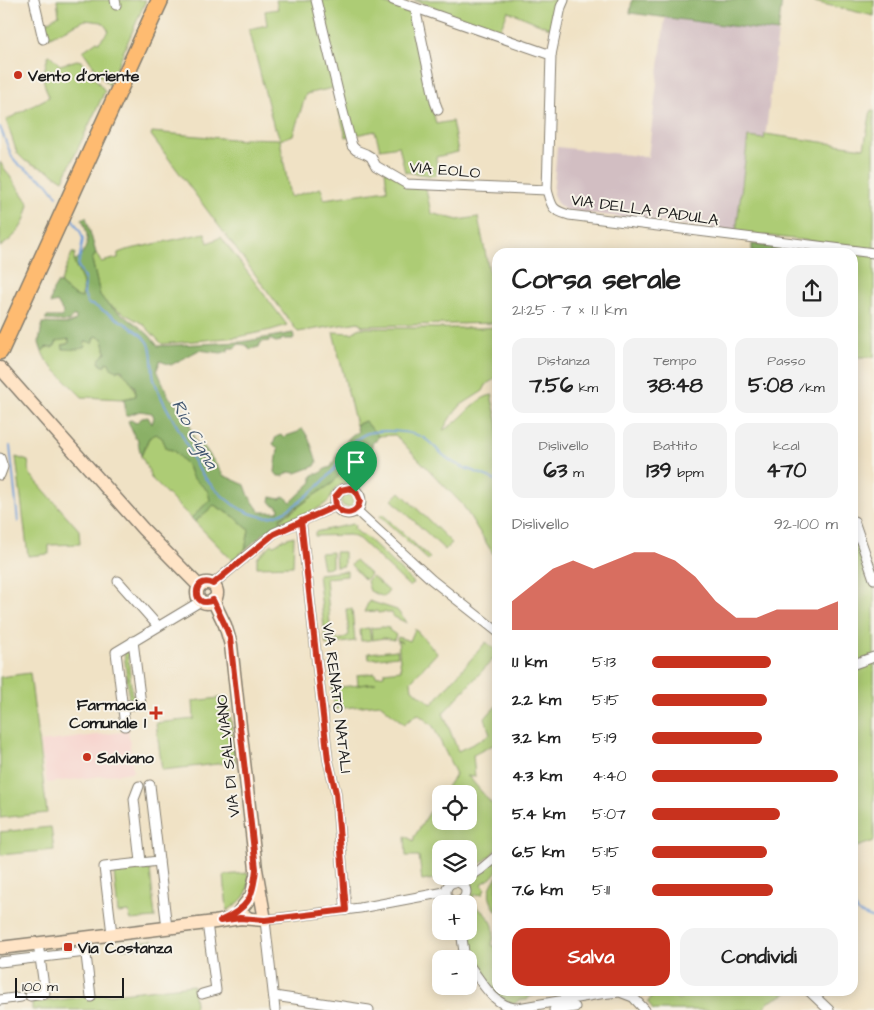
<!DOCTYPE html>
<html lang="it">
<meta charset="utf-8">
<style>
body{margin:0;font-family:"Architects Daughter",sans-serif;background:#f2f2f2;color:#222;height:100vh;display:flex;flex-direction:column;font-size:19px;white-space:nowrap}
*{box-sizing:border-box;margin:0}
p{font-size:16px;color:#767676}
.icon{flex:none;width:28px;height:28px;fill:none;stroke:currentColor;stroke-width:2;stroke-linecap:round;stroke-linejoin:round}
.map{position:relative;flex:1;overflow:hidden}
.panel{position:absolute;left:492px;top:248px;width:366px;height:748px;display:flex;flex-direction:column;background:#fff;border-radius:15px;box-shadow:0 2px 12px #0003}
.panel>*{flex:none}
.tools{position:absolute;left:432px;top:785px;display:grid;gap:10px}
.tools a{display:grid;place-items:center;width:45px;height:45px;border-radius:10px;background:#fff;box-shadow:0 2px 12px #0003;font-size:25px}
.scale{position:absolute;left:15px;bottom:12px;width:109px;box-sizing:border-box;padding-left:5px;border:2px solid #1c1c1c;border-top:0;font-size:14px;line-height:18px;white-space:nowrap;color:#1c1c1c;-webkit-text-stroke:4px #f7f3e8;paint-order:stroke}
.pin{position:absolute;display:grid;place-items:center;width:42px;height:42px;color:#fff;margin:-51px -21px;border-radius:50% 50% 50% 0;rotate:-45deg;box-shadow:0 0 5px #0007}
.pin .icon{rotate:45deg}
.round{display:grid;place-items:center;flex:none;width:52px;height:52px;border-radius:15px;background:#f2f2f2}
.summary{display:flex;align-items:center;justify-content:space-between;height:85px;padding:0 20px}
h1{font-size:28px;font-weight:800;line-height:38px}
.stats{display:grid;grid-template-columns:repeat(3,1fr);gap:8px;height:85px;padding:5px 20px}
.stats div{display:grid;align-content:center;border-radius:12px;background:#f2f2f2;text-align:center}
.stats b{font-size:21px;font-weight:800}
.stats small{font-size:14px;font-weight:400}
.stats p{font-size:14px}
.chart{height:140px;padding:10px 20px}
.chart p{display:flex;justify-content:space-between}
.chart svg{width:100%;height:90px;margin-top:5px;fill:#c8321e;opacity:.7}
.button{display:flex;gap:10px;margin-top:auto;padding:10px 20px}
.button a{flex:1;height:58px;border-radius:15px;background:#c8321e;color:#fff;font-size:20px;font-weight:800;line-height:58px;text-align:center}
.button a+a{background:#f2f2f2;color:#222}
ul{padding:0 20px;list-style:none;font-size:16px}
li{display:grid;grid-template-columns:80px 60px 1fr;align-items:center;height:38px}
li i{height:12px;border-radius:6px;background:#c8321e}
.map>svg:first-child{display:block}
.built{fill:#f7d0cb}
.industrial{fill:#d2bec2}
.green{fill:#adcc74;stroke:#647448}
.forest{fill:#8ab066;stroke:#536641}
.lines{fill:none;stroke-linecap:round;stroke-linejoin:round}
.stream{stroke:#719fd9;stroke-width:2}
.street-casing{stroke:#867f70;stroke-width:11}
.secondary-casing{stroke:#867f70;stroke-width:15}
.highway-casing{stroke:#867f70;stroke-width:19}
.street{stroke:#fff;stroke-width:9}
.secondary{stroke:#ffe4c6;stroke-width:12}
.highway{stroke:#febb71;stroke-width:16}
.route-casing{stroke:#fff;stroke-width:10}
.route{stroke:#c8321e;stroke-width:6}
.poi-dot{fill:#c8321e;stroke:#f7f3e8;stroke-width:2}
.labels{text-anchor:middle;stroke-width:4;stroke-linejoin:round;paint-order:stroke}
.poi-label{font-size:16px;font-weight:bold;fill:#1c1c1c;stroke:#f7f3e8;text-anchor:start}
.street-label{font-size:16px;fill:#1c1c1c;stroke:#f7f3e8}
.water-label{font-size:18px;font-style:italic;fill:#425771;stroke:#f7f3e8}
</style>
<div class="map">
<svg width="874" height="1010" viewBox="0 0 874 1010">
<rect width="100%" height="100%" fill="#f7f3e8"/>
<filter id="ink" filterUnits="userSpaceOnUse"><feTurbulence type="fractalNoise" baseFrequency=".02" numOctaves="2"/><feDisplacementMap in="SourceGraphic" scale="10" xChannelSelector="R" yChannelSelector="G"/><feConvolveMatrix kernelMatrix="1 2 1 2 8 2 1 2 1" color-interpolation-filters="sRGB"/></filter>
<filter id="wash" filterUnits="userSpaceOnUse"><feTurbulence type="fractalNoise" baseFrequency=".0096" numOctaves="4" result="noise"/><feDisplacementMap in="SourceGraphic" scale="20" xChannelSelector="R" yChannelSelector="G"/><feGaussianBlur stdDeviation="1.12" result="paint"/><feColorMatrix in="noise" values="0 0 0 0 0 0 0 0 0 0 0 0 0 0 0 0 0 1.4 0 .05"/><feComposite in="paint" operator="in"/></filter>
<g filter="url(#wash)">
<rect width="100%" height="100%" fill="#f0e2c5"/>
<path class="built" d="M122,728H128L133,772L47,783L40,742L122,732Z"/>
<path class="industrial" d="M665,18L778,32L765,139L748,137L736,232L565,210L557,203L553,194L557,147L648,157Z"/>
<g class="green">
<path d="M57,0H146L109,85L101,77L83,51L97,41L99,42L109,31L102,22L85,20L48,38L45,23L59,15Z"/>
<path d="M276,0H374L411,12L436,124L452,121L458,152L436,157L437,173L435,176L405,172L399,146L380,149L375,131L346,137L333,88L306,94L293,135L280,140L290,197L321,188L324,199L387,190L385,170L408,182L425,184L431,213L458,220L478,217L497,310V323L362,326L359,322L298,332L151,135L152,132L244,140V138L280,139L276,128H274L249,29L267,25L265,11L278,9Z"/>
<path d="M414,0H558L552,29L508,11L499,32Z"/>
<path d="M806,0H874V16Z"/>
<path d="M50,55L60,65L77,60L81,61L105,91L63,180L49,171L25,161L17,153L6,120L49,97C41,78 43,76 48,56Z"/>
<path d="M871,110L874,111V357H854V290L859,247L736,232L748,137L764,139L765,134L864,148Z"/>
<path d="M0,162L29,204C24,226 18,235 0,247Z"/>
<path d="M205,233L208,243L221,237L287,325L271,330L238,337L162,344L143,324L107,304L100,295L92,260L96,253L101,262L118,258V253L126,250Z"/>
<path d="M72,253H75C71,263 80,271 83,281C84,286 83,293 82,298C70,295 70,291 60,284Z"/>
<path d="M497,327V377L486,385L483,391L461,405L450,418L443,430C461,423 474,397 493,395L492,399L498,424L497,560L462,504L395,435L378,436L365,421L356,425L333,332L352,333L360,328H481Z"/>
<path d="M96,336L103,339L106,354L99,362L102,366H105L106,362C120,367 134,380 136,396L123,399L82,397L47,362L42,352C49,344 58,339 69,339V343L62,345L84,343Z"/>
<path d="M156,434L162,437L167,449L173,450L188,466L192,477L208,491L210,500L191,518L150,477L149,471L141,456L149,438Z"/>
<path d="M16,457L28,461L30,474L79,530L80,544L49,545V554L28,556Z"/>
<path d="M351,458L353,459L346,470L350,474L344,484C329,488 335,496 326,503C314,513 296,517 282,523L280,519C300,508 339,477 351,458Z"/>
<path d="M400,492L452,543L445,550L392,500Z"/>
<circle cx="347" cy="501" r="6"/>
<path d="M214,505L235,517L249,530L245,550L232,560L195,522Z"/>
<path d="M382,514L430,558L428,560L380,516Z"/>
<path d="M353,524L355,526L354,528L362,536L364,535L414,583L410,587L359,539L350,535L315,536V532Z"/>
<path d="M854,529L874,585V841L854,848Z"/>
<path d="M294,536L293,566L257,567V558L272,544L274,545L281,541V540Z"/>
<path d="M332,552V567L323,568L320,553Z"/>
<path d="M335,552H344V566L336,567Z"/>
<path d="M355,560L370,574L365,580L351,565Z"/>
<path d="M347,571V576L326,578L331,637H333V640L342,639L349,635L346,609H352L355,641L326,645L318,574Z"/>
<path d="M372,576L389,591L384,597L370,591L367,581Z"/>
<path d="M369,601L397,610L407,623L392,616V613H386L385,612L378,613L377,611L364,612Z"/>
<path d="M383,627L389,628V630L396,635L394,640L384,638L372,640L371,628Z"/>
<path d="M369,628L371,640L361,641L360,629Z"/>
<path d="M415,629L437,653L411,681L412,689L432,704L486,642L497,651V655L443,713L458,751L475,743L490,734L485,718L497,705V743L473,755L475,777L466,776L469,777L497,810V848C490,857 480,866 469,868V849H441V876H451L422,881L419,856H406L405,836L414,841V837L441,794V821H469V794H442L456,774L433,726L418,714L404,724L380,704L335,709L332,688L376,683L358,685L357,675L375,673L376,676L384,675V672L401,670L398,641L402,642L397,640L398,637L410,641Z"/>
<path d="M397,650L398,656L369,659L368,653Z"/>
<path d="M131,651L132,655L128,656L132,695H136V699L129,700L124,652Z"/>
<path d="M30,673L47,813L0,818V677Z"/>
<path d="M228,697L236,762L162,770L156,723L194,719L193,701Z"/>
<path d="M51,827L54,850L0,855V832Z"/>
<path d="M497,859V871L491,878L483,883L482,886L485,888L483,894L473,895L474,904C489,918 498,922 492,945L497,948V965L496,968L497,969L498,990H537L535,995L529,997L527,1000H519L514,1004L503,1001L470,960L466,931H469V904H463L469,896L471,878Z"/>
<path d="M150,869L155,918L130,920L129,912L118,913L114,872Z"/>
<path d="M248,873C251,894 243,900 227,911L224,875Z"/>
<path d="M497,876V912C487,897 487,891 497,876Z"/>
<path d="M153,940L154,945L122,949V944Z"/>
<path d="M193,985L195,1005L193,1010H32V1003Z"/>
<path d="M656,990H667L679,1000L689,990H788L789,992L769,1002L762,1010H653L648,1002Z"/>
</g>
<g class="forest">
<path d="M632,0H782L778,32L630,13Z"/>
<path d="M86,217L96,253L92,260L100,295L107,304L136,324L149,335L158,346L241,342L293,333L294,337L293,339H282L281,341L276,342L269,339V341L261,342L259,347L250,349L246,345L239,344L234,348H228V351L221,353L199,350L171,365L160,361L157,370L169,397L186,414L196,444L205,448L223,475L245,485L249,496L260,512H277L279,510L278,506L273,505L270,501L271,497L280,499L284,496L291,502L312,482V476L315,474H319L325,469L331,467L338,453L343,451C346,441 349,435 358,432L356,425L365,421L378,436L376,441L373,442L371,448L362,446L359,443L351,458L333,483L280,518L282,523L263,534L245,550L249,530L235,517L214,505L195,522L191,518L210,500L208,491L192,477L188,466L173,450L167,449L162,438L156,434L149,438L141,456L137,438H135L128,421L131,420L136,423L142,418L148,417L152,424L154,417L152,413L140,411L126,416C124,410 127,406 123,399L136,396L135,387L121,369H118L117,371L111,368L109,363L106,362L105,366H102L99,362L100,358L106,353L103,339L96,336L92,343L86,341L84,343L85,346C80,351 70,349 63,349L62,346L69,343V339L57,341L55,346L52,348L46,347L42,352L39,343L42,323L69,324L76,320V316H73L69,322L46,320V317H62L63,312L57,302L50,304L53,290L58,282C66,289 72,296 82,298L83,283L74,262C90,247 90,239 82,219Z"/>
<path d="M752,244L833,252H752Z"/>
<path d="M302,428C310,438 313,450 317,462L315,466L296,473L289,472L284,476H278L275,472L278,449L273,444L276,437L281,435L283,437L298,432Z"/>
</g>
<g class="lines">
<g class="stream">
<path d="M0,127L12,157L18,164L47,183L57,196"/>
<path d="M70,215L81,233L83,239L78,266L85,280L84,294L88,304L95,306C108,314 140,330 148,342C154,352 151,367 154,379C160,399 171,415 181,433C186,441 189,451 193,460C203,479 227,504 247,512C254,515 265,518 273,516C289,513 319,487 330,474C342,462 351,438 368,433C381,429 413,431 424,438C436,446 443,458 456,464C470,471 485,474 498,482"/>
<path d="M10,446L18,522"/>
<path d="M854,906L859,913L874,919"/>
</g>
</g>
</g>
<g filter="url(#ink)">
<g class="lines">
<defs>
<g id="street">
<path d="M34,0L43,39"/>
<path d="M115,0L116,5"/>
<path d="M316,0L343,112L352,146L356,150L366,154L371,157L376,166L407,184L547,190"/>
<path d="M393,0L551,55L547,190C552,208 552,210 569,215L874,253"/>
<path d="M415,8L435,102L438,110"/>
<path d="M551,55L561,7L564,0"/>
<path d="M0,458L3,467L0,475"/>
<circle cx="348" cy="501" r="13"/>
<path d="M356,510L432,580L498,632"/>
<path d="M301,521L328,760L336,793L346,910"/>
<path d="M854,521L874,579"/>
<path d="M118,581L158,626"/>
<path d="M213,584L274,533L336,506"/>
<path d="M854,664L874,657"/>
<path d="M122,706L141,704L133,641"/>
<path d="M125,726L116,652L201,601"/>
<path d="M150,785L167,928"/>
<path d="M139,786L134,799L141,862"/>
<circle cx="456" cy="892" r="10"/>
<path d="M460,883L480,870L498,855"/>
<path d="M461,931L465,959"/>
<path d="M112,934L104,867L159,861"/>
<path d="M84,938L91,997"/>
<path d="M0,962L86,952"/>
<path d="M469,965C481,981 495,1008 518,1008L600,994L620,992L633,997L645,1010"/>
<path d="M808,990L829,1010"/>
<path d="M202,994L216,990L207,923"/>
<path d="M30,996L45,994L38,943"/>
<path d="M274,996L369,1010"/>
<path d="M0,1000L21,997"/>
<path d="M275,1010L265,920L360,908L445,892"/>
<path d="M554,1010L575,1007"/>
</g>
<g id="secondary">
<path d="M0,368L143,529L199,586"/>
<circle cx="207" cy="593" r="10"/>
<path d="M213,600L225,625L231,645L256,869L265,920L240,918"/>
<path d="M238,913L252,895L255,879"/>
<path d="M0,948L215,922L247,917"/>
</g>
<path id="highway" d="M0,351L160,0"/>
</defs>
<use href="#street" class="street-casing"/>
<use href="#secondary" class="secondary-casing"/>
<use href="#highway" class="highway-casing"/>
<use href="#street" class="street"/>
<use href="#secondary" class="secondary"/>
<use href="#highway" class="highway"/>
</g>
</g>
<g class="lines" filter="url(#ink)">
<defs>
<path id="route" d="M356,492L350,488L341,490L335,497L336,506L274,534L213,584C192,574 191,611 213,600L225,625L230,638L256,869C253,899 248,908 220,921L240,918L265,920L346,910L336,793L328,760L301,521L332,508L336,506C344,517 357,514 360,501L356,492"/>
</defs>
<use href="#route" class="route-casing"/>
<use href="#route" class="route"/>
</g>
<g class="poi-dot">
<circle cx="18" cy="75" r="5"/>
<path d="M153.5 705.5h5v5h5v5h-5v5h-5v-5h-5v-5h5z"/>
<circle cx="87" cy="757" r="5"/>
<rect x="63" y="942" width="10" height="10" rx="2.5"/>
</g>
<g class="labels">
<g class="poi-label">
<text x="28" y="81">Vento d’oriente</text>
<text x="146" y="710" text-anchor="end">Farmacia<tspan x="146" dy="18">Comunale 1</tspan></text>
<text x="97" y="763">Salviano</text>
<text x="78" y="953">Via Costanza</text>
</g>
<g class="street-label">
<text transform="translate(445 169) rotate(5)" y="6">VIA EOLO</text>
<text transform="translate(645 209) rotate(8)" y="6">VIA DELLA PADULA</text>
<text transform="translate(338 698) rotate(83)" y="6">VIA RENATO NATALI</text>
<text transform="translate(227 756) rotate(-96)" y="6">VIA DI SALVIANO</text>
</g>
<g class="water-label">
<text transform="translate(195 434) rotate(61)" y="6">Rio Cigna</text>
</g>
</g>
</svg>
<div class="tools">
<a><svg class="icon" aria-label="locate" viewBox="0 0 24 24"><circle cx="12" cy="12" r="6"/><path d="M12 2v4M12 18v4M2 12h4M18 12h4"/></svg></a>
<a><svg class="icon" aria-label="layers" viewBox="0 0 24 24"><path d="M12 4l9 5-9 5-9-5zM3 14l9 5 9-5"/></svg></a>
<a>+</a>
<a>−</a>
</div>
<div class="scale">100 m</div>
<div class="pin" style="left:356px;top:492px;background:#1e9e55"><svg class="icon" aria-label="arrive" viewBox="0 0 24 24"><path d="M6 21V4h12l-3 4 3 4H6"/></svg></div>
<section class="panel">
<div class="summary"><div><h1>Corsa serale</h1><p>21:25 · 7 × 1.1 km</p></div><a class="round"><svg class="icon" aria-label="share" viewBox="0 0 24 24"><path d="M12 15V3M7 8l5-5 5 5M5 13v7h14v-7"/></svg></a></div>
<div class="stats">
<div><p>Distanza</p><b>7.56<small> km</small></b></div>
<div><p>Tempo</p><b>38:48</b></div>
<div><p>Passo</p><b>5:08<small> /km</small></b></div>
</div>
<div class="stats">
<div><p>Dislivello</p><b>63<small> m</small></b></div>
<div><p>Battito</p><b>139<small> bpm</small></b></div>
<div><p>kcal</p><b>470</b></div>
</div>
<div class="chart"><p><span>Dislivello</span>92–100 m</p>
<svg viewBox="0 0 160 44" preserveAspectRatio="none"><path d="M0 44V30L10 22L20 14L30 10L40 14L50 10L60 6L70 6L80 10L90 18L100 30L110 38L120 38L130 34L140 34L150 34L160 30V44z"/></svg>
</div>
<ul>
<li><b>1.1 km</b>5:13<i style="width:64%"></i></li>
<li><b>2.2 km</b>5:15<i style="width:62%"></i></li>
<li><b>3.2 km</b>5:19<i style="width:59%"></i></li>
<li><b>4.3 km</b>4:40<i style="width:100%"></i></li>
<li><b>5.4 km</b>5:07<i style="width:69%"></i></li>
<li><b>6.5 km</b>5:15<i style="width:62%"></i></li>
<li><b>7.6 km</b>5:11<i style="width:65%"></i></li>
</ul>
<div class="button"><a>Salva</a><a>Condividi</a></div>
</section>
</div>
